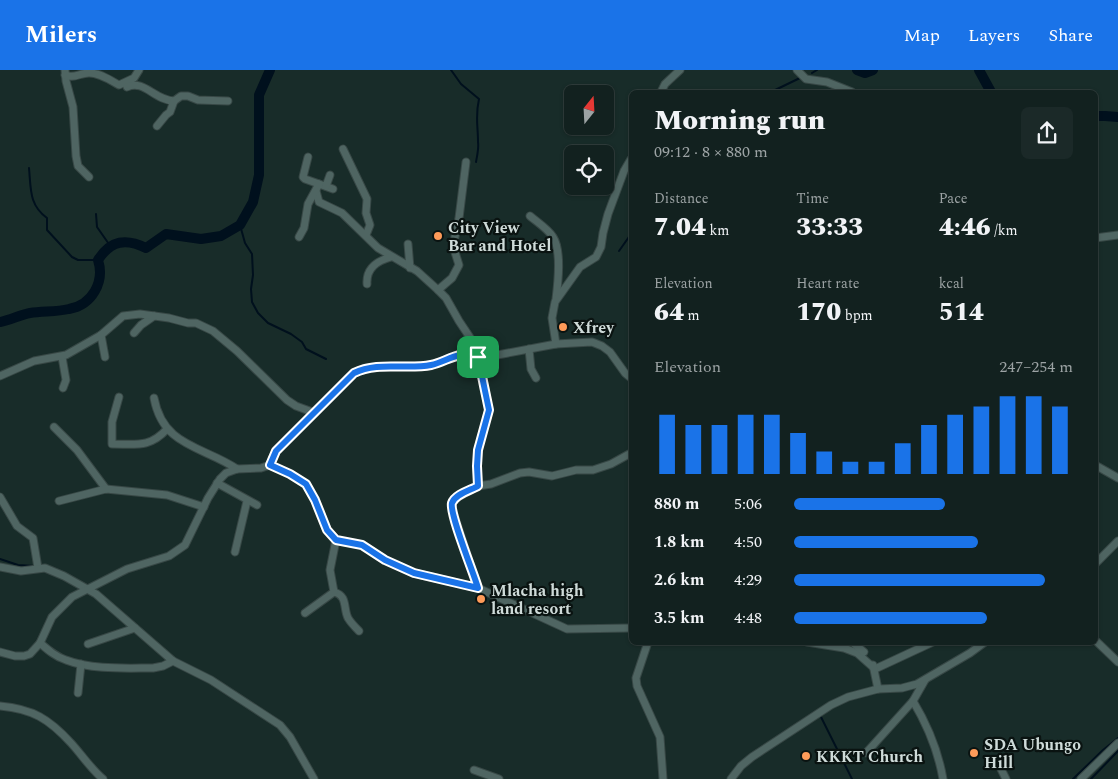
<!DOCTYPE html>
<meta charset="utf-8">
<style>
body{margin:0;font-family:Spectral,serif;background:#1b2928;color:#f1f3f6;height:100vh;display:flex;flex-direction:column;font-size:19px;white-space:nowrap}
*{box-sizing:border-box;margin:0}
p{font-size:16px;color:#9ca3a4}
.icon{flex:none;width:28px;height:28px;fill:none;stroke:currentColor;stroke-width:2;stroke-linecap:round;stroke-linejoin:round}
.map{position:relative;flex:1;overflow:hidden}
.panel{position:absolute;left:629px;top:20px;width:469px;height:555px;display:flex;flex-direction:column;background:#12211f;border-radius:8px;box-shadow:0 1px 4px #0004,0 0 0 1px #313e3d}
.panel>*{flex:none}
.needle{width:32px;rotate:18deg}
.tools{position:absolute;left:564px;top:15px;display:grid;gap:10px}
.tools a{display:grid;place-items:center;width:50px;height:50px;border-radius:8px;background:#12211f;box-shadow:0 1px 4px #0004,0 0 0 1px #313e3d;font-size:25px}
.pin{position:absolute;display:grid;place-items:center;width:42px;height:42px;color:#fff;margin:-21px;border-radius:10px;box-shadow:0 2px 8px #0006}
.round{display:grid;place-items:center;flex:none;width:52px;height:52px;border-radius:8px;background:#1b2928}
.head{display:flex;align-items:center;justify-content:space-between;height:85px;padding:0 25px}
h1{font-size:28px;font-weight:800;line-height:38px}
.metrics{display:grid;grid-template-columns:repeat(3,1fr);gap:8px;height:85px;padding:5px 25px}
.metrics div{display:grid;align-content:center}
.metrics b{font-size:25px;font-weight:800}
.metrics small{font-size:14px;font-weight:400}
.metrics p{font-size:14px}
.chart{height:140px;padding:10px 25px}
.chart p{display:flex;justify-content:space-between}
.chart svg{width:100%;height:90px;margin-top:5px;stroke:#1a73e8;stroke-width:6}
ul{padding:0 25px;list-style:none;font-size:16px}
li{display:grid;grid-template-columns:80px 60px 1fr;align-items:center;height:38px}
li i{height:12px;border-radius:6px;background:#1a73e8}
header{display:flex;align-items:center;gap:30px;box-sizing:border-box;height:70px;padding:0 25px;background:#1a73e8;color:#fff}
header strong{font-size:24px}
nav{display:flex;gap:28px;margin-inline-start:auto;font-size:18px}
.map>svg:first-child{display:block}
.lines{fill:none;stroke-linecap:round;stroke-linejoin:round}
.stream{stroke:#00101d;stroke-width:2}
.river{stroke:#00101d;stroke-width:10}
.street-casing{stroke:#384846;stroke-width:9}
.street{stroke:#4f6562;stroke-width:7}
.route-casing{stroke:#fff;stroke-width:10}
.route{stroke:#1a73e8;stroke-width:6}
.poi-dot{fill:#fe9b59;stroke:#0a1311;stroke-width:2}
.labels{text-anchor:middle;stroke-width:4.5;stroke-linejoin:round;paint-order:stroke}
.poi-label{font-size:16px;font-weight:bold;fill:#cfdbd9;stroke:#0a1311;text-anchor:start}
</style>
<header>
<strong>Milers</strong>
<nav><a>Map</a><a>Layers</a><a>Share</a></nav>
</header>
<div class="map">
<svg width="1118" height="709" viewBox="0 0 1118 709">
<rect width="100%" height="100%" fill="#182c29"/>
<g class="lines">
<g class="stream">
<path d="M451,0L461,14L479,29C475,46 478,55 478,72C479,78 477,86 476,92"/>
<path d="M812,3L817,0"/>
<path d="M771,22L802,7"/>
<path d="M29,98C31,119 29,135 47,148V160L72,187L78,190H98"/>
<path d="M96,144L97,157L111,177"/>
<path d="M240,155L245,173L252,184L253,205L251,219L252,232L258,243L268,253L291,264L302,272L306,279L326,289"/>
<path d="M619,181L631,164"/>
<path d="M0,489L18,495L34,496"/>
<path d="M821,647L852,709"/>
<path d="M1073,709L1103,680L1118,668"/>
<path d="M1091,709L1118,681"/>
</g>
<g class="river">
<path d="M857,0L865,3L873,0"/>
<path d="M979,0L991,22"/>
<path d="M1095,46H1105L1118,47"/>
<path d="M0,252C10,250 20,245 30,243C43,241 56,242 69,239C92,235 105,212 98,190C111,170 126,168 146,178L166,164L201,169L221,166L240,155L253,132L259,105V25L270,0"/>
</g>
<defs>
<g id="street">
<path d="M65,0L66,11L73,37L76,86L78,96L89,107"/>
<path d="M797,0L806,9L827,12L852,22"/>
<path d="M65,5C73,9 80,3 89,3C100,3 110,10 119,15L134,8L139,0"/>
<path d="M127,17C144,9 154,30 174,31"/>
<path d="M661,22L665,14L680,0"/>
<path d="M157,56L166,45L170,42L174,31L181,26H188L198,30L228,31"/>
<path d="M343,79L367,129L366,143L370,155L366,165"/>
<path d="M308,87L303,107L305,109L333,119"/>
<path d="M326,116L330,105"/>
<path d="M316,121L319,132L342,143L378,178L417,201L438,220L446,228L459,251L477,278L489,340L478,380L477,396L478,416"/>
<path d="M530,146C537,152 548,159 553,167C562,181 558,213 556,229"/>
<path d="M299,167L304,158L308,134L319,114"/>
<path d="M1095,168L1118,165"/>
<path d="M408,174L410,198"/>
<path d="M367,214C366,198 377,191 391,187"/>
<path d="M438,220L452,208L459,195L453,176L459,148L466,92"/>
<path d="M134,263L141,255L154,246"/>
<path d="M101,265L105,287"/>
<path d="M556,274L552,248L555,232L580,197L596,187L601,177L603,163L608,144L624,101L631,89"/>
<path d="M529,279L531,299L536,308"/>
<path d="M62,287L66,310L63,318"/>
<path d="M0,306L34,291L66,285L101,265L123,246L140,244L169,248L188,253H196L213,261L237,281L287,330L296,336L315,343"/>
<path d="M119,327L112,352V374C136,374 150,378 167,359"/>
<path d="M154,328C163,377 203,376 237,399"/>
<path d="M54,357L77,380L106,419"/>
<path d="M270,395L276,381L335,323L347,309L354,303L366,298L395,296H427L460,285L492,286L556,274L592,272L602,276L610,282L625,303L631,308"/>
<path d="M270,395L290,404L306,415L315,430L327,459L336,470L362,475L385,490L414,503L478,518L567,559L631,558"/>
<path d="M1095,395L1118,408"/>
<path d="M217,413L257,435"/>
<path d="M0,427L17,456L33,468L38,498"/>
<path d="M59,431L106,419L167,425L204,437"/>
<path d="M235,482L247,431"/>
<path d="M1095,494L1118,471"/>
<path d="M0,497L21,501L45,498L64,506L96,524L173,591L211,610L280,655L290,667L314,709"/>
<path d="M478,518L453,442L452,433L458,427L478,416L491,414L520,403L529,402L552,406L576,400H593L611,394L631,383"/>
<path d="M334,522C348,526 343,538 348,548C351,553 355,557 359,561"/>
<path d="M305,543L334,522L330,500L336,470"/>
<path d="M1095,570L1118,592"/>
<path d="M648,572L636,608L637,616L660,667L663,709"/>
<path d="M807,572L844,578L857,583L875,599L933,572"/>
<path d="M852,572L864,582"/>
<path d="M40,573C48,580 56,587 66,590C92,600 125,598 153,598L163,596L173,591"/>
<path d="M88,574L135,558"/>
<path d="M0,582L15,586H24L30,584L40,573L52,547L72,527L127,499L169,486L185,475L208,428L220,409L226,403L237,399L261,398L270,395"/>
<path d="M873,595L878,619"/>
<path d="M78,623L81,594"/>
<path d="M913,631C928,656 938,680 943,709"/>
<path d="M0,636C33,639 49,649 71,673C82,685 91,699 103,709"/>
<path d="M866,683L913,631L925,610"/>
<path d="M1001,699L1006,709"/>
<path d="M474,700L499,709"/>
<path d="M731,709L741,696L752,687L831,635L848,627L878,619L902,618L917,614L970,583L985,572"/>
<path d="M1081,709L1118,673"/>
</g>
</defs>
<use href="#street" class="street-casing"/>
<use href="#street" class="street"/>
</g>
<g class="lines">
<defs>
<path id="route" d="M460,285L478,287L489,340L478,380L477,396L478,416C471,420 455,424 452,433C449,443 474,504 478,518L414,503L385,490L362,475L336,470L327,460L315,430L306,414L290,404L270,395L276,381L354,303C378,291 406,300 431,295C441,293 450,287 460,285Z"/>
</defs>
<use href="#route" class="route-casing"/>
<use href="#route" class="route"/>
</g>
<g class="poi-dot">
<circle cx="438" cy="166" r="5"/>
<circle cx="563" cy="257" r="5"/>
<circle cx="481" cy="529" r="5"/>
<circle cx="974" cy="683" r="5"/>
<circle cx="806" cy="686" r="5"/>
</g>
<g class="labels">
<g class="poi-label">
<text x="448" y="163">City View<tspan x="448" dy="18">Bar and Hotel</tspan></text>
<text x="573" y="263">Xfrey</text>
<text x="491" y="526">Mlacha high<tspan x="491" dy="18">land resort</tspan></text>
<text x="984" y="680">SDA Ubungo<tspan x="984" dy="18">Hill</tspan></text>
<text x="816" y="692">KKKT Church</text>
</g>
</g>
</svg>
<div class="tools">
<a><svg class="needle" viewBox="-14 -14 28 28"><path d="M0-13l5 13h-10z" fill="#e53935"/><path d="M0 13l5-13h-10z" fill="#9ca3a4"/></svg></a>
<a><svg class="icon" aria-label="locate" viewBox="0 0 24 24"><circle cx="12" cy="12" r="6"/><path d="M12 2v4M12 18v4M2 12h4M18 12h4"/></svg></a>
</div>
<div class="pin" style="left:478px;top:287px;background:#1e9e55"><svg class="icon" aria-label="arrive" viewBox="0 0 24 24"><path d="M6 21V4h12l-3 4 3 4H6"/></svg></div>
<section class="panel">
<div class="head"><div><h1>Morning run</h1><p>09:12 · 8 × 880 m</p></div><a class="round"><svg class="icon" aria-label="share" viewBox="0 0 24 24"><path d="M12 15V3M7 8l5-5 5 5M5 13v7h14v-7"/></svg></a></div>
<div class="metrics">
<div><p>Distance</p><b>7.04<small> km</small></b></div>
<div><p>Time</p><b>33:33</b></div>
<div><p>Pace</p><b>4:46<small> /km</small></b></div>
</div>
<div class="metrics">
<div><p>Elevation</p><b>64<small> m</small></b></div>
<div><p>Heart rate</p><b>170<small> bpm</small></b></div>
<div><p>kcal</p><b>514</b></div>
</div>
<div class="chart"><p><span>Elevation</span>247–254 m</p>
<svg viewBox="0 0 160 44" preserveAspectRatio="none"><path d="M5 44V15M15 44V20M25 44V20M35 44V15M45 44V15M55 44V24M65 44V33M75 44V38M85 44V38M95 44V29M105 44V20M115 44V15M125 44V11M135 44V6M145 44V6M155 44V11"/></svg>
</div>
<ul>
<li><b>880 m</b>5:06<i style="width:54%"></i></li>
<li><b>1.8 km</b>4:50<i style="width:66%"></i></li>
<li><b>2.6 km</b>4:29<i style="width:90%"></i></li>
<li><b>3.5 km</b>4:48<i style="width:69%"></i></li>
</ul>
</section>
</div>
